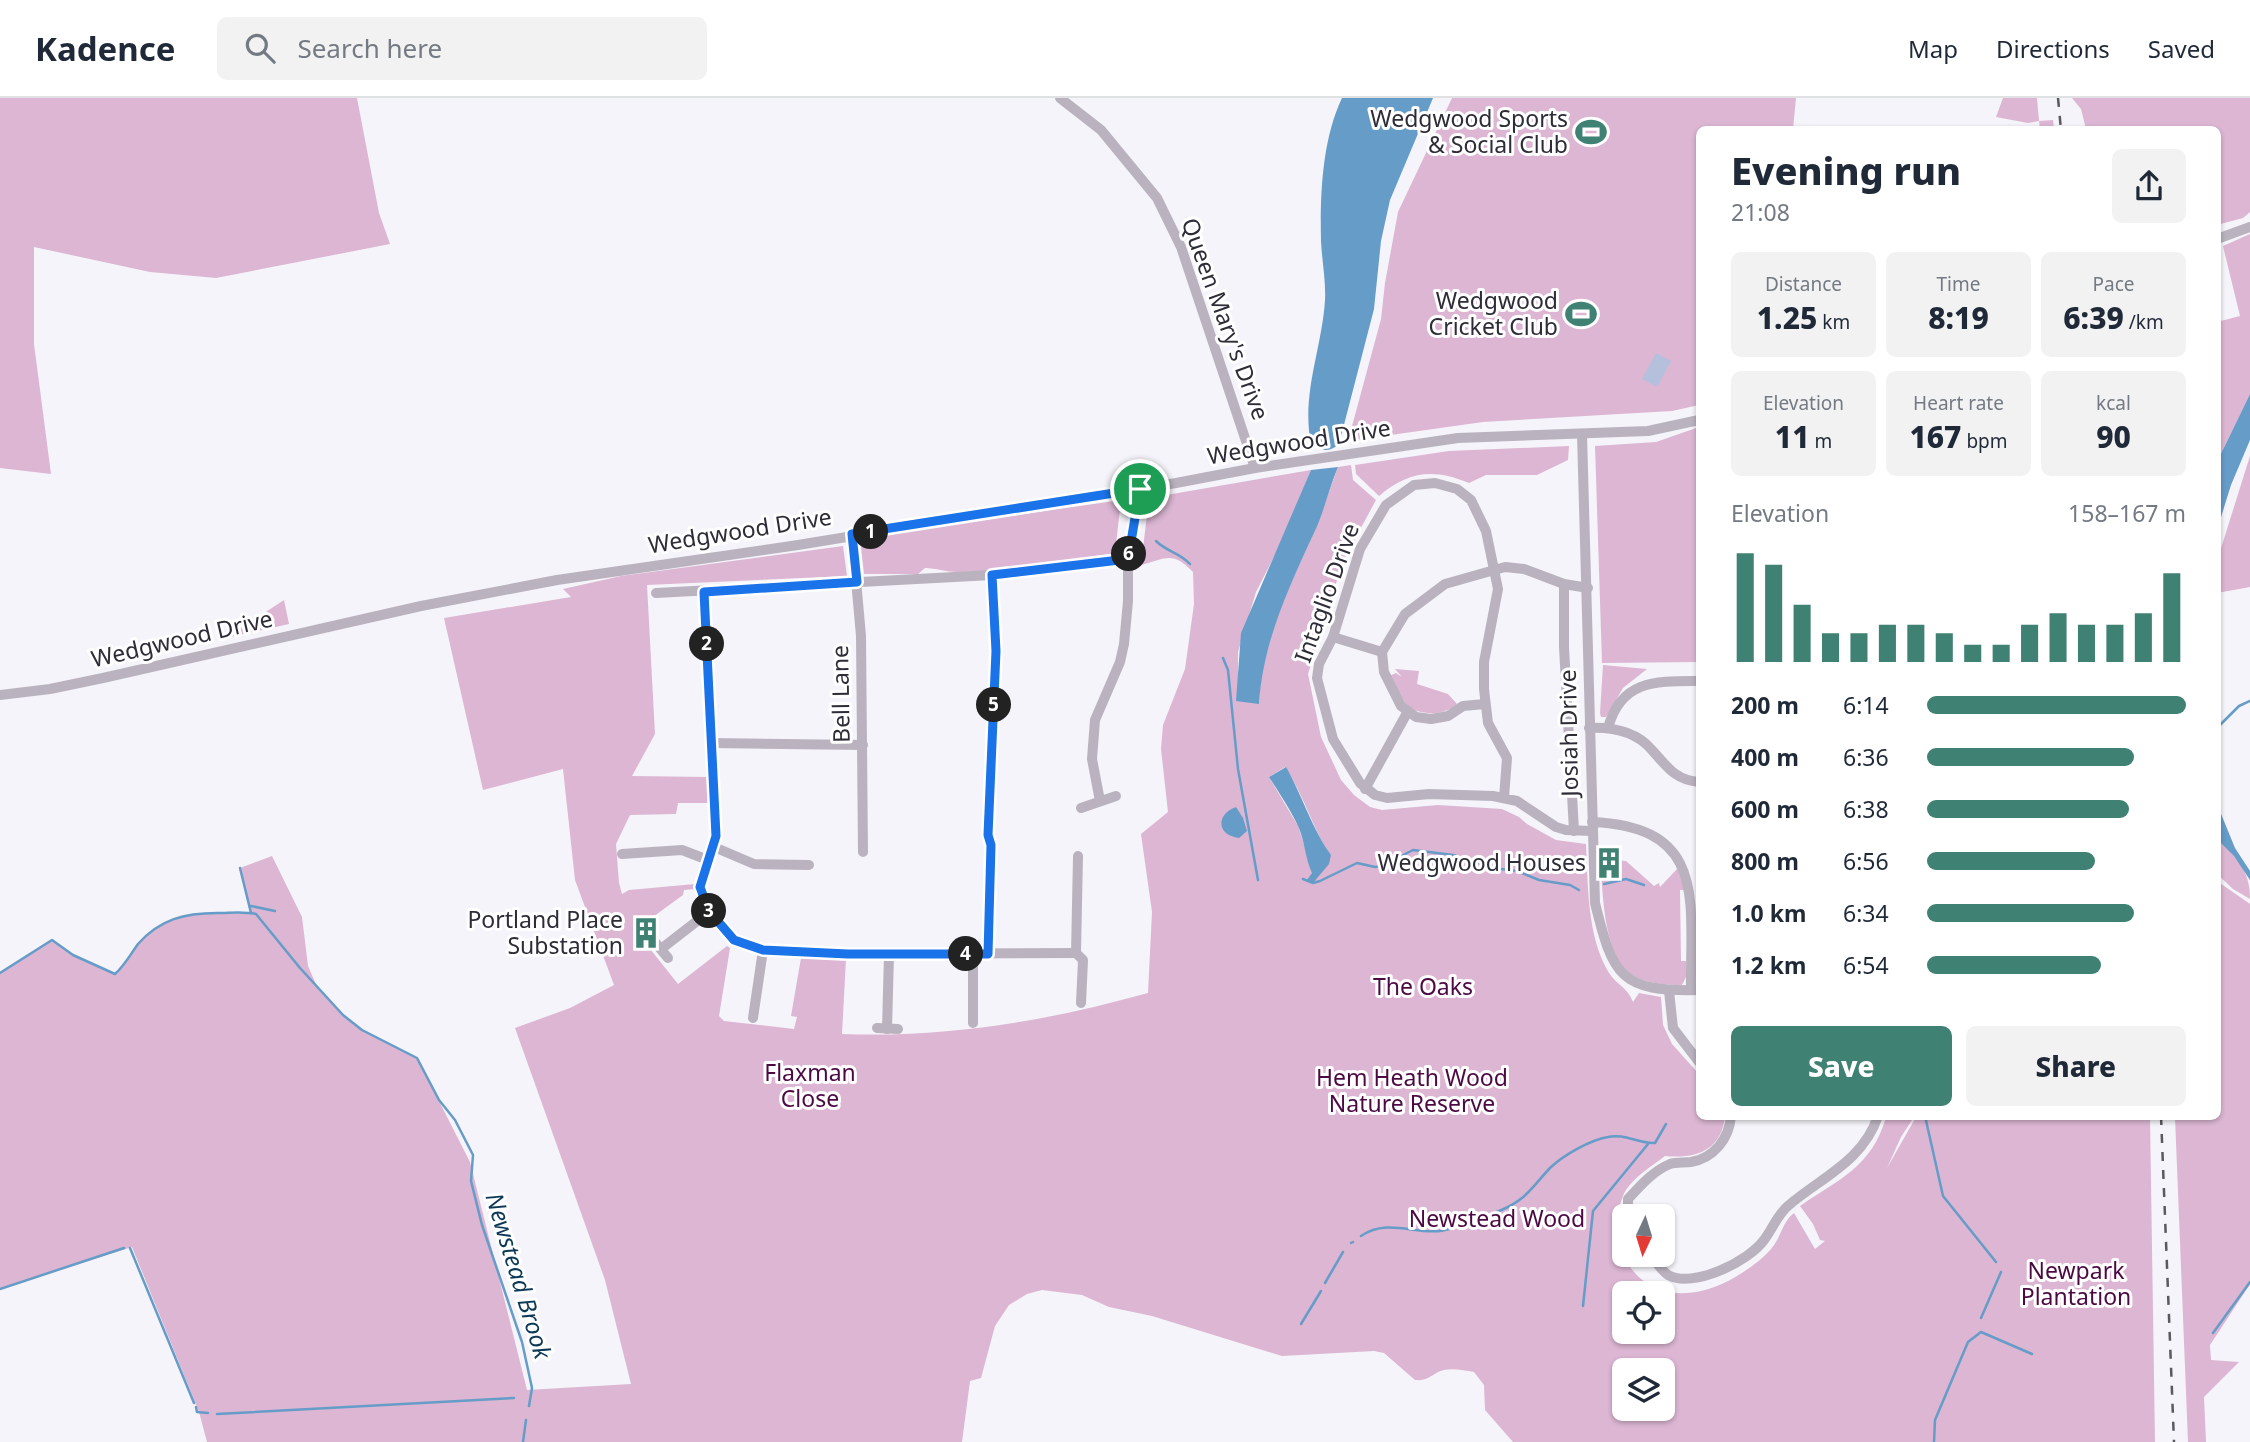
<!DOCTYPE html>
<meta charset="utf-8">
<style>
body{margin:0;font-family:"Noto Sans",sans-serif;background:#f2f2f3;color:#1f2937;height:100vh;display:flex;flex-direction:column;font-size:26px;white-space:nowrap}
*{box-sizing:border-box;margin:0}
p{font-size:23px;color:#747a83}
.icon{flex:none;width:38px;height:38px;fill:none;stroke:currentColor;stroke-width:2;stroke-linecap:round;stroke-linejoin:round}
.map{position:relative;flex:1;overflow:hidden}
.panel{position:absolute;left:1696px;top:28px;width:525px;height:994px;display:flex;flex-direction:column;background:#fff;border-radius:10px;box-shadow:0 2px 5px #0004}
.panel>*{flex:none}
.needle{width:46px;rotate:184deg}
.fabs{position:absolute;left:1612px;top:1106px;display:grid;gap:14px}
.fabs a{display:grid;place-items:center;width:63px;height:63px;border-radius:10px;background:#fff;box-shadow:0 2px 5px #0004;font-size:35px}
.pin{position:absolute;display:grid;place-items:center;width:60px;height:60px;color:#fff;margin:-30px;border:4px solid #fff;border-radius:50%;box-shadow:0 2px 7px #0007}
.km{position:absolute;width:35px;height:35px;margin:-18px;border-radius:50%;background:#222;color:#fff;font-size:19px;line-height:35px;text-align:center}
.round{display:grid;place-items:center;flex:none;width:74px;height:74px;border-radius:10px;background:#f2f2f3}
.summary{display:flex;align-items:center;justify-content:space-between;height:119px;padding:0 35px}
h1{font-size:38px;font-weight:800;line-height:52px}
.metrics{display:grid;grid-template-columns:repeat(3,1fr);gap:10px;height:119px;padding:7px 35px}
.metrics div{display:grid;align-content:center;border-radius:10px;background:#f2f2f3;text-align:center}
.metrics b{font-size:30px;font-weight:800}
.metrics small{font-size:19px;font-weight:400}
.metrics p{font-size:19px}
.chart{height:196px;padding:14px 35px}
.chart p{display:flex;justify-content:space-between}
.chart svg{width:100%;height:126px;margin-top:7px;stroke:#3f8172;stroke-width:6}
.action{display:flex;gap:14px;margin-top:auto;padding:14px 35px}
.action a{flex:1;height:80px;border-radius:10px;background:#3f8172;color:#fff;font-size:28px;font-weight:800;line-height:80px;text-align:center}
.action a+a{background:#f2f2f3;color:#1f2937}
ul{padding:0 35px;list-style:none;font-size:23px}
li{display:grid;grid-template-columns:112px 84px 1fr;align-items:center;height:52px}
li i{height:18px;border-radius:9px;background:#3f8172}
header{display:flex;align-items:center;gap:42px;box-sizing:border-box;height:98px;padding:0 35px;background:#fff;border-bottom:2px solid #e0e1e3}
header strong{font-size:33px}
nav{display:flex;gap:38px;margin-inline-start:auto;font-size:24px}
.search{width:490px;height:63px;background:#f2f2f3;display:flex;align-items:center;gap:18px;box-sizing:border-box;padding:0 24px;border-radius:10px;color:#747a83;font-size:26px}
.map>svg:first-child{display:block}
.green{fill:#dcb6d3;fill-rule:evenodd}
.water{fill:#669cc8}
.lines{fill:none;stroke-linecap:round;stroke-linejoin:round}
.stream{stroke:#669cc8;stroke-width:2.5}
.building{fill:#b5c1dc}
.minor{stroke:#bab3bf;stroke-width:10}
.rail{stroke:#5a5962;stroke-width:2.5;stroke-dasharray:9 9;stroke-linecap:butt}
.route-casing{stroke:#fff;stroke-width:14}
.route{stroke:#1a73e8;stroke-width:9}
.labels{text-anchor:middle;stroke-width:6;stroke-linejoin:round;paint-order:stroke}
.poi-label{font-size:23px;fill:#2d2c37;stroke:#fff;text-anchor:end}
.street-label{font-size:23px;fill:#2d2c37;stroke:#fff}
.park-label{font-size:23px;fill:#4c0943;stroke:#fff}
.water-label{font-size:24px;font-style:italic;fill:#0d3856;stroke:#fff}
</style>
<header>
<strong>Kadence</strong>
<div class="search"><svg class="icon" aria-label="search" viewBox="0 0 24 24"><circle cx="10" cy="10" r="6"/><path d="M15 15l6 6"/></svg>Search here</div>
<nav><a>Map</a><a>Directions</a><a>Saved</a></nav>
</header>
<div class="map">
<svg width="2250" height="1344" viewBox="0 0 2250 1344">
<rect width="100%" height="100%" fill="#f5f4fa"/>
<g class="green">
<path d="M0,0H357L379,115L390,146L216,180L150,174L34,149V246L51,376L0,370Z"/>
<path d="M1452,0H1796L1793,31L1699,32V307L1672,313L1483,324L1348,343L1381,221L1385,185L1398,114Z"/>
<path d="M2003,0H2037L2039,23L2053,22L2054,31H2040L2039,23L2028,25L1996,19Z"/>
<path d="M2072,0H2250V114L2243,120L2217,127V32L2086,31L2081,11Z"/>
<path d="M2250,136V296L2217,364V224L2240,218L2223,148Z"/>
<path d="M1699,329V564L1602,565L1595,348L1656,344Z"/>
<path d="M1569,348L1568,362L1537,377H1486L1469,385C1434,370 1408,373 1379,398L1356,376L1355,367L1449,353Z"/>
<path d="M2250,358V489L2217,495V463Z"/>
<path d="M1351,367L1353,382L1376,402L1343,463L1308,576L1321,639L1341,682L1354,697L1370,709L1382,712L1438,707L1502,711L1519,719L1527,726L1556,742L1586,746C1588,787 1587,839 1609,875C1617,887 1628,890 1633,904L1639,895L1661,899L1663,927L1672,946L1699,976V1018L1725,1019C1721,1052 1697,1061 1665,1058C1651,1069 1630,1081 1623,1098C1608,1133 1623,1180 1661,1192C1681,1199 1704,1194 1724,1185C1739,1178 1760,1164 1771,1151C1781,1140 1782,1124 1794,1115L1815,1151L1825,1143L1820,1142L1813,1126L1800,1108C1839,1081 1872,1069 1886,1019H1914L1901,1039L1887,1070L1916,1019H2150L2155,1344H1513L1485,1312L1484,1287L1474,1274C1462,1272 1449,1269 1438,1274C1429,1279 1426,1283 1415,1282L1384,1255L1374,1253L1282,1258L1152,1218L1109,1209L1082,1197L1042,1192L1027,1196L1009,1207L995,1228L981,1280L970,1283L962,1344H207L199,1314L132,1149L0,1191V875L52,842L73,857L115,876C125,867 130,856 139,846C172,808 205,817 251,815L240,770L272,758L302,819L308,868L318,891L354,927L417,960L470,1064L527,1292L631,1286L605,1182L515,930L570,910L614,887L575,782L563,671L483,692L444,520L571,499L563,491L621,478L843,448L847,478L647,487L655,636L632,678L708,679L709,705H678L676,716L630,717L616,746L619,785L622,796L629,792L695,786V791L684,792L683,797L635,832L678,886L727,848L730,850L719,918L724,923L794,931L797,919L791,918L801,860L846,861L842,936C948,940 1047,923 1148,895L1152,814L1141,736L1168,714L1161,651L1163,627L1185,571L1194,506L1193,474C1173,453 1167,460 1141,467L1149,400L1311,372L1285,437L1256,494L1238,554V574L1259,606L1261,575L1278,514L1315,432L1338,369ZM1285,669C1304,697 1313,731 1330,758H1308L1298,728L1269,679ZM1624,1195H1662V1234H1624ZM1624,1272H1662V1311H1624Z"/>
<path d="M1121,402L1115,455C1063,462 1009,475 957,474C946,474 936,470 925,470L918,476H864L860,440Z"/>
<path d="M284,502L289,526L226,540Z"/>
<path d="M1603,567L1647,571L1623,590L1606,619H1601L1600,615Z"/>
<path d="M1395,571L1419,573L1417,586L1448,596L1457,606C1442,618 1426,617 1408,610L1389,578L1396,575L1402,579Z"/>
<path d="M2217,741C2237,759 2250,773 2250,801L2233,791L2217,776Z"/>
<path d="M1614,762L1626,763L1654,788L1659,785L1660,789L1677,771L1681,777L1684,792H1680L1681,863H1686V879L1682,887C1667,887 1647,886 1634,878C1605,862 1603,801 1601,772L1614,770Z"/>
<path d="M2217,783L2250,806V1186L2210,1247L2211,1262L2239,1264L2204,1299L2206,1344H2188L2175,1019L2217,1018Z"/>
</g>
<g class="water">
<path d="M1342,0H1433L1390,102L1381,143L1374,211L1339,346C1329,355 1321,353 1311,346C1301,296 1322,251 1325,202C1326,183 1322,163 1321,143C1320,97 1322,42 1342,0Z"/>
<path d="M2250,296V342L2231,387L2217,432V364Z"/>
<path d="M1338,369C1329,390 1324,414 1314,435C1288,491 1263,544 1259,606L1236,603L1241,535L1311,372Z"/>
<path d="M1286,669C1302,697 1313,733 1331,757L1329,766L1313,785L1307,782L1312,775C1305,760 1305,743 1298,728C1290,711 1279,695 1269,679Z"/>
<path d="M2217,706L2235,750L2250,773V782L2234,758L2217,741Z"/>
<path d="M1236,709L1243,720L1247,733L1239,740C1216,737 1216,716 1236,709Z"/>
</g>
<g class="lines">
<g class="stream">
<path d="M1156,443C1167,454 1179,454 1190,466"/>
<path d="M1223,560L1228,572L1238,671L1258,782"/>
<path d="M2217,630L2239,608L2250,603"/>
<path d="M240,770L251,815"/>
<path d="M1303,781L1313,785L1320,783L1357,765L1375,769L1382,768L1413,752L1453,757L1493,770L1517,773L1539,782L1570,787L1579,792"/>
<path d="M1604,786L1626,781L1644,787"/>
<path d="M251,808L275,813"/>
<path d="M0,875L52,842L73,857L115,876C125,867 130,857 138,846C160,821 185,815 217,815C230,815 244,813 256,816L300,870L343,917L362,932L417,960L439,1002L455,1022L473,1057L471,1083L482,1127L522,1244L532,1290L529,1308"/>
<path d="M1925,1018L1943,1098L1996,1164"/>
<path d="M1361,1138C1392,1117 1423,1143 1454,1129C1477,1119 1502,1116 1522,1100C1533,1091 1541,1079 1551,1069C1564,1057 1590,1042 1608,1039C1624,1035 1639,1046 1655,1045L1666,1026"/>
<path d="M1351,1145L1353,1144"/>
<path d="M130,1150L194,1305"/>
<path d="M1325,1185L1343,1154"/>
<path d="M0,1191L124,1150"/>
<path d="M1583,1208L1593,1113L1648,1046"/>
<path d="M1981,1220L2001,1174"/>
<path d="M1301,1226L1321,1193"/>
<path d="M2213,1235L2250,1184"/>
<path d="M196,1309L197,1314L208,1315"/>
<path d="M217,1316L514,1300"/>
<path d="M523,1344L526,1322"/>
<path d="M1934,1344L1935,1322L1968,1244L1981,1234L2032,1256"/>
</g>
</g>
<path class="building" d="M1656,255L1671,263L1657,289L1642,281Z"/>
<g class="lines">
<g class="minor">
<path d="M1060,0L1101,32L1157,100L1181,149L1255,370"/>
<path d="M2217,141L2250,129"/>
<path d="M1582,336L1595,805C1613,878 1620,894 1699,892"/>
<path d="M852,437L861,538L863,754"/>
<path d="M1564,486V549L1574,733"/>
<path d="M704,494L716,738L700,788L710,813L727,835L734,842L763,852L848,856L1076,855"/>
<path d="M656,495L992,477L1128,461"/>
<path d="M1333,539L1382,554"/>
<path d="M0,597L50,591L103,580L421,508L557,482L798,447L1176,385L1255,370L1458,340L1648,333L1699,322"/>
<path d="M1485,606L1463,608L1448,618L1431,621L1416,619L1401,608L1384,574L1382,554L1405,516L1445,486L1505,469L1524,471L1564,486L1588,490"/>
<path d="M1589,630C1611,629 1635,633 1651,651C1666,667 1674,682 1699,684"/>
<path d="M1608,630C1621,581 1657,583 1699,583"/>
<path d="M712,645L863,647"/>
<path d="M1365,691L1407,615"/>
<path d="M1504,700L1507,660L1488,625L1484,591V564L1498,491L1486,433L1471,402L1457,391L1435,385L1414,387L1386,407L1360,451L1333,539L1319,566L1317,580L1333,641L1360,685L1375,697L1387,700L1429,696L1493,698L1517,703L1556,729L1566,732L1592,733"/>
<path d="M1100,703L1092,661L1095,622L1120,564L1124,546L1128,503V461L1140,391"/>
<path d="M1081,710L1116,698"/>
<path d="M1592,724C1708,729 1690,803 1691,892"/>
<path d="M714,749L754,766L809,767"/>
<path d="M622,756L682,752L708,762"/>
<path d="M1078,758L1076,855L1083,862L1081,905"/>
<path d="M654,843L668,860"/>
<path d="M661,851L710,813"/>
<path d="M988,857L991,747L988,737L996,553L992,477"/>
<path d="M1669,893L1673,930L1699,964"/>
<path d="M753,920L763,852"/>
<path d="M973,925V856"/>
<path d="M877,930L898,931"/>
<path d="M887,931L889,857"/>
<path d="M1628,1118V1101C1640,1088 1653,1073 1670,1066C1676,1064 1684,1065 1691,1064C1714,1060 1729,1041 1731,1018"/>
<path d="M1650,1157C1656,1163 1661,1172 1668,1177C1693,1191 1749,1163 1764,1142C1773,1130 1777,1117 1789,1107C1822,1079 1863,1063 1878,1018"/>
</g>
<g class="rail">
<path d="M2058,0L2061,32"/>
<path d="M2161,1018L2174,1344"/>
</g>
</g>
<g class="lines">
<defs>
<path id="route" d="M1140,391L1128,461L992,477L996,553L988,737L991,747L988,856H848L763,852L734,842L709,813L700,789L716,738L704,494L857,484L852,436Z"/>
</defs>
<use href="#route" class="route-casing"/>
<use href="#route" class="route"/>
</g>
<defs>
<symbol id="stadium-bare" viewBox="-9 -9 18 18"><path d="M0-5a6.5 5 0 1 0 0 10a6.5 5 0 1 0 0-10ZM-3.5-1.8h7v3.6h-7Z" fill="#3f8172" stroke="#fff" stroke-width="2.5" paint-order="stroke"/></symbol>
<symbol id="building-bare" viewBox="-9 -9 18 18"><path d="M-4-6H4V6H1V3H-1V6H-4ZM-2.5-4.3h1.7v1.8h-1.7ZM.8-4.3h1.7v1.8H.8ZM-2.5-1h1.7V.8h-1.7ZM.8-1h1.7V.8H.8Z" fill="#3f8172" stroke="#fff" stroke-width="2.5" paint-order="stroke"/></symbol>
</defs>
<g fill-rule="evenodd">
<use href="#stadium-bare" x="1569" y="12" width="44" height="44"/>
<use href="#stadium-bare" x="1559" y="194" width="44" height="44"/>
<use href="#building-bare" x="1587" y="743" width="44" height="44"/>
<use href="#building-bare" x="624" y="813" width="44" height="44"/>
</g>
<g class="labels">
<g class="poi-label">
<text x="1568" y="29">Wedgwood Sports<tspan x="1568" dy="26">&amp; Social Club</tspan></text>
<text x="1558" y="211">Wedgwood<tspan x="1558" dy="26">Cricket Club</tspan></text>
<text x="1586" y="773">Wedgwood Houses</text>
<text x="623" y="830">Portland Place<tspan x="623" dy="26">Substation</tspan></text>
</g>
<g class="street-label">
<text transform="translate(1225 221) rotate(70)" y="8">Queen Mary's Drive</text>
<text transform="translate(1299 344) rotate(-9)" y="8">Wedgwood Drive</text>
<text transform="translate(740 433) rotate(-9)" y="8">Wedgwood Drive</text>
<text transform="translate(1327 495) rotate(-70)" y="8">Intaglio Drive</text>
<text transform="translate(182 541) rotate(-13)" y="8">Wedgwood Drive</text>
<text transform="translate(841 596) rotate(-91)" y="8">Bell Lane</text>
<text transform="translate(1569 635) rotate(-91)" y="8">Josiah Drive</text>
</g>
<g class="park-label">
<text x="1423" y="897">The Oaks</text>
<text x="810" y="983">Flaxman<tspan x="810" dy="26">Close</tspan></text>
<text x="1412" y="988">Hem Heath Wood<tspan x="1412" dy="26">Nature Reserve</tspan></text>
<text x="1497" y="1129">Newstead Wood</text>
<text x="2076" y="1181">Newpark<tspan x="2076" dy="26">Plantation</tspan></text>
</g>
<g class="water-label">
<text transform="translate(518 1178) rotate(73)" y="8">Newstead Brook</text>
</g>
</g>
</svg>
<div class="fabs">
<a><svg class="needle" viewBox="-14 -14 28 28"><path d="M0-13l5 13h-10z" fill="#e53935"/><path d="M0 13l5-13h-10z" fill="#747a83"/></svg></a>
<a><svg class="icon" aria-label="locate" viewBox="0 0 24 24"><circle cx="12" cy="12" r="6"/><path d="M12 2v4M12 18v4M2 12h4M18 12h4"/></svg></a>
<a><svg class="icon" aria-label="layers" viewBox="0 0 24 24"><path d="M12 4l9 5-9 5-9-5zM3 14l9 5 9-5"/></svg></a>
</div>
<div class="pin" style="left:1140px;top:391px;background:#1e9e55"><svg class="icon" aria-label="arrive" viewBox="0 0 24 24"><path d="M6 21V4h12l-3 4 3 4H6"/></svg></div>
<b class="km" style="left:871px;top:434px">1</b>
<b class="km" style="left:707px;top:546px">2</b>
<b class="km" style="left:709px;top:813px">3</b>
<b class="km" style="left:966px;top:856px">4</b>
<b class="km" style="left:994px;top:607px">5</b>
<b class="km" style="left:1129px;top:456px">6</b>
<section class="panel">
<div class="summary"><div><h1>Evening run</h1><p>21:08</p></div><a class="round"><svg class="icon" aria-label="share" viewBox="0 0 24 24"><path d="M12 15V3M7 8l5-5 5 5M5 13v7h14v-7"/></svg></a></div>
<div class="metrics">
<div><p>Distance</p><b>1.25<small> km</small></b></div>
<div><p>Time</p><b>8:19</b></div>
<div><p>Pace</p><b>6:39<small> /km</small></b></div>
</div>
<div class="metrics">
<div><p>Elevation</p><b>11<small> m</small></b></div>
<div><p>Heart rate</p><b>167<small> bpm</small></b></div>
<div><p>kcal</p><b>90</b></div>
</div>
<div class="chart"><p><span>Elevation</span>158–167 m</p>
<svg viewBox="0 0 160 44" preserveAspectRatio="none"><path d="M5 44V6M15 44V10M25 44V24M35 44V34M45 44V34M55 44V31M65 44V31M75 44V34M85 44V38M95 44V38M105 44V31M115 44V27M125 44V31M135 44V31M145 44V27M155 44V13"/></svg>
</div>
<ul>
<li><b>200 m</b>6:14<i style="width:100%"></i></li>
<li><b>400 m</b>6:36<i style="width:80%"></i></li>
<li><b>600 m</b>6:38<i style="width:78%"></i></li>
<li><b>800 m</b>6:56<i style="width:65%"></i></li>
<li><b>1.0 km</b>6:34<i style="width:80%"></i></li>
<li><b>1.2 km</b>6:54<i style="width:67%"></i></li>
</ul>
<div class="action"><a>Save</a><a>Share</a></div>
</section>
</div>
